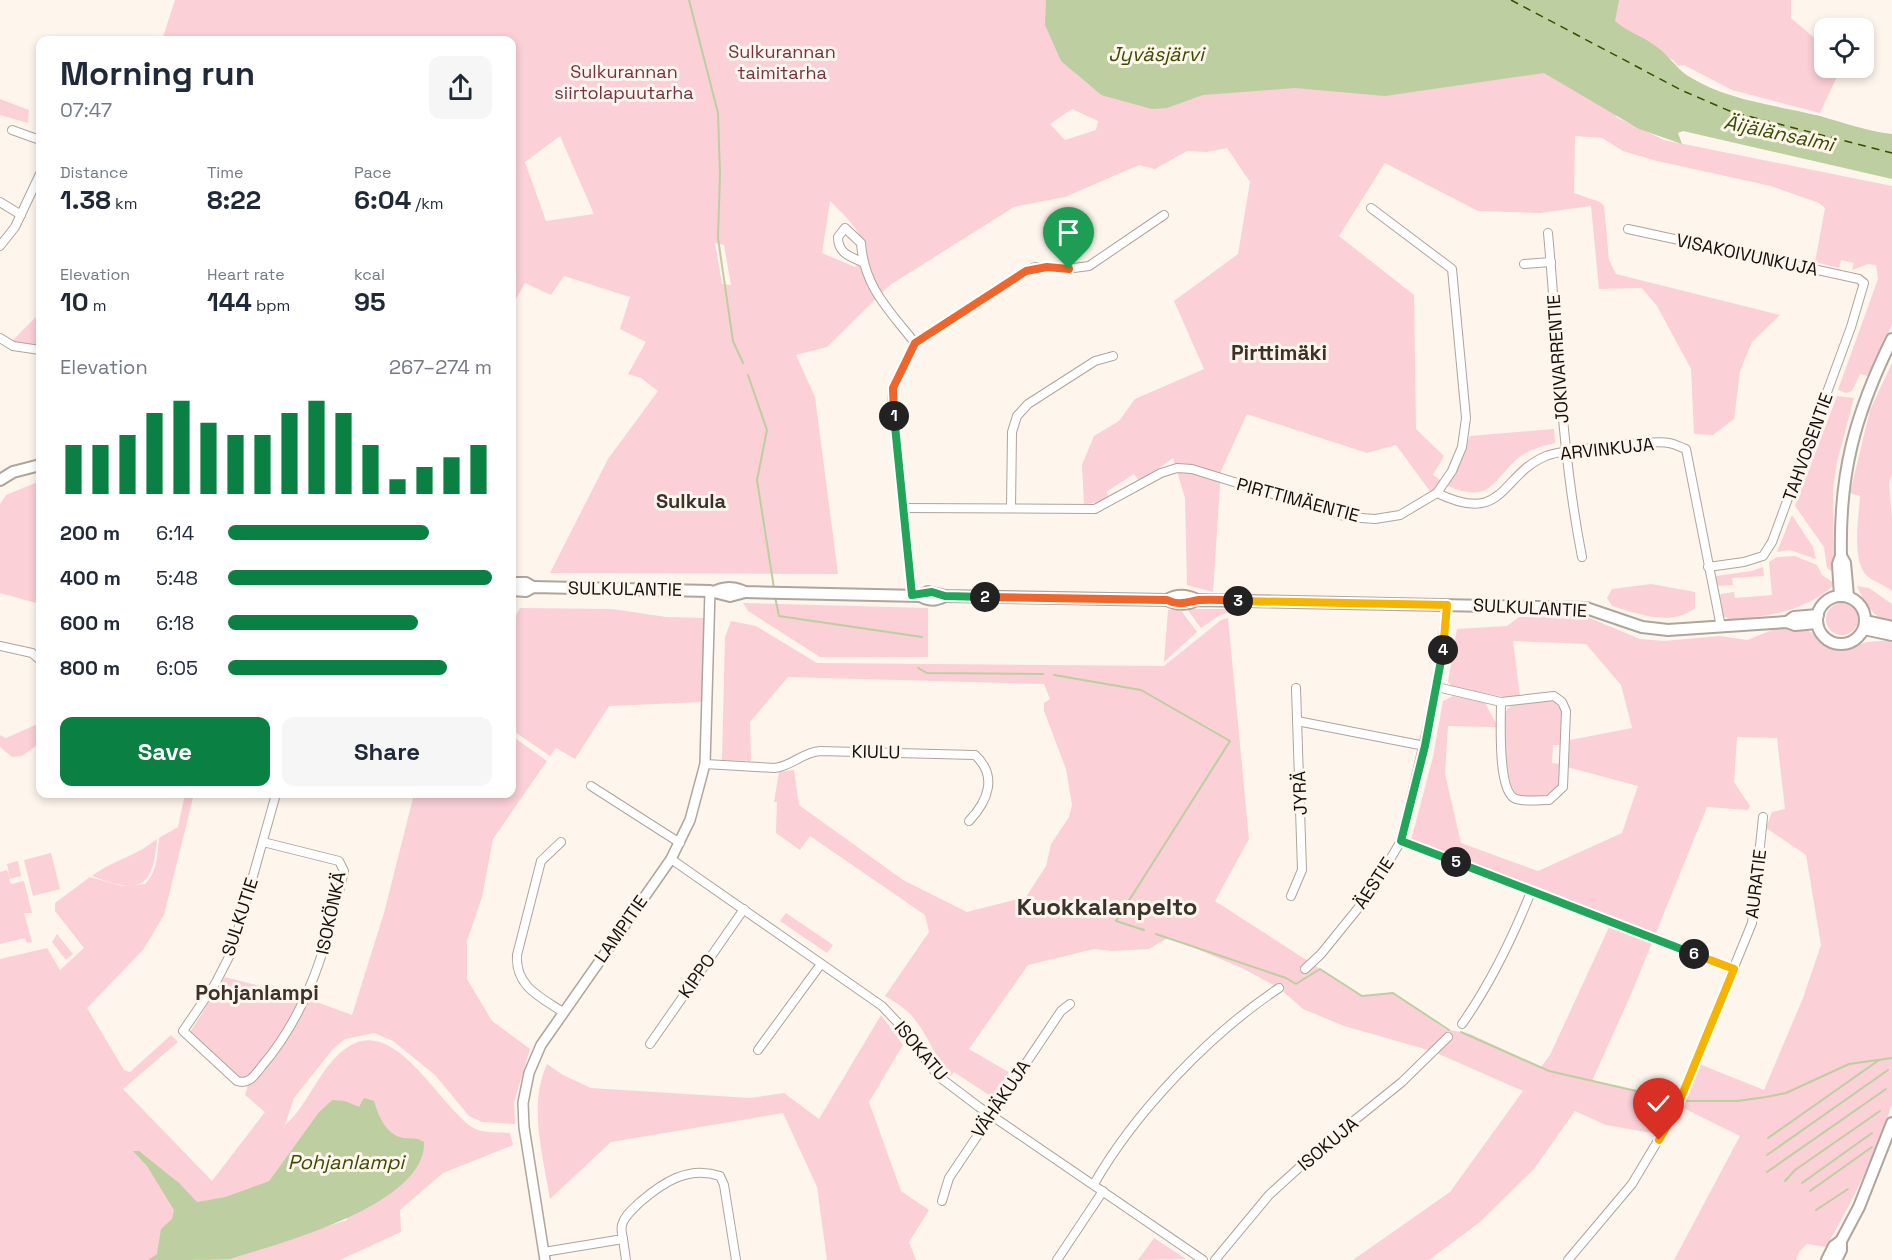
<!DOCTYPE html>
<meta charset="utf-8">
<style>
body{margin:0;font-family:"Space Grotesk",sans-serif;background:#f6f6f7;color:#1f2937;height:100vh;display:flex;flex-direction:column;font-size:22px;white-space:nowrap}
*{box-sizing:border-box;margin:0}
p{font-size:20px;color:#747a83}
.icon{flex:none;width:33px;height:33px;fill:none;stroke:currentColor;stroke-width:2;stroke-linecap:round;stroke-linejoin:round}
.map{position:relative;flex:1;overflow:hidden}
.side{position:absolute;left:36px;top:36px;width:480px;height:762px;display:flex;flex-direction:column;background:#fff;border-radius:12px;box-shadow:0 3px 9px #0003}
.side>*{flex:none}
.tools{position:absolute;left:1814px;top:18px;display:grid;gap:12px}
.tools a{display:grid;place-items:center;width:60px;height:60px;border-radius:12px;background:#fff;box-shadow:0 3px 9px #0003;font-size:30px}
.pin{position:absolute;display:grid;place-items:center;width:51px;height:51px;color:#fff;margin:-62px -26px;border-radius:50% 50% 50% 0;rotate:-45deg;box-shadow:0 0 6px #0007}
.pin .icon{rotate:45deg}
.km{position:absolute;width:30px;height:30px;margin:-15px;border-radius:50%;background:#222;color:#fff;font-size:16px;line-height:30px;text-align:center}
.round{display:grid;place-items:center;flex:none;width:63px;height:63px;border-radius:12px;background:#f6f6f7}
.headline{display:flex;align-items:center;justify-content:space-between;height:102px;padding:0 24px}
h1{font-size:33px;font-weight:700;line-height:45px}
.figures{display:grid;grid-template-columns:repeat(3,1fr);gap:9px;height:102px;padding:6px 24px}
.figures div{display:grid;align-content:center}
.figures b{font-size:26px;font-weight:700}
.figures small{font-size:16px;font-weight:400}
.figures p{font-size:16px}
.chart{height:168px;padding:12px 24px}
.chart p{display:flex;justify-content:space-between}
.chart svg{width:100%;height:108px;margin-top:6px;stroke:#0b8043;stroke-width:6}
.button{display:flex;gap:12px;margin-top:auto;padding:12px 24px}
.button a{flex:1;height:69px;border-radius:12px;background:#0b8043;color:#fff;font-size:24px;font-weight:700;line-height:69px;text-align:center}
.button a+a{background:#f6f6f7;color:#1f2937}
ul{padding:0 24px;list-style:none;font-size:20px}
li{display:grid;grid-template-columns:96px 72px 1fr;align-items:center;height:45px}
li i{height:15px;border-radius:8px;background:#0b8043}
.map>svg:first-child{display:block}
.green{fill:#fbd0d7;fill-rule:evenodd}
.water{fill:#bdcea0}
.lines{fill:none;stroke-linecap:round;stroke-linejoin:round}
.stream{stroke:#bdcea0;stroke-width:2}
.ferry{stroke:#3a4c01;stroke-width:1.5;stroke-dasharray:8 6;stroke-linecap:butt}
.minor-casing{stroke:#aea59c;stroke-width:10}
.tertiary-casing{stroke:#aea59c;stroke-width:12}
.secondary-casing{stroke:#aea59c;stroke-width:14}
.minor{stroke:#fff;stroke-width:8}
.tertiary{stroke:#fff;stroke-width:9}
.secondary{stroke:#fff;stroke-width:10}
.split-1-casing{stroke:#fff;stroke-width:12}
.split-2-casing{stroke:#fff;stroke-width:12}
.split-3-casing{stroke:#fff;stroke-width:12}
.split-4-casing{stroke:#fff;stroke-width:12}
.split-5-casing{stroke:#fff;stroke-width:12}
.split-6-casing{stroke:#fff;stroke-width:12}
.split-7-casing{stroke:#fff;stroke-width:12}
.split-1{stroke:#f0652b;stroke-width:8}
.split-2{stroke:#22a559;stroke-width:8}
.split-3{stroke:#f0652b;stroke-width:8}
.split-4{stroke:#f5b400;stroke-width:8}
.split-5{stroke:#22a559;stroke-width:8}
.split-6{stroke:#22a559;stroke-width:8}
.split-7{stroke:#f5b400;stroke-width:8}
.labels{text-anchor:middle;stroke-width:6;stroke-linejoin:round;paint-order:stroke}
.park-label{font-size:18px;fill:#733141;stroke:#fef5ec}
.street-label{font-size:18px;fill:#120f0c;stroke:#fef5ec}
.water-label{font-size:20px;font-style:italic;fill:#3a4c01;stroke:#fef5ec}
.neighbourhood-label{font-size:20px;font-weight:bold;fill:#3a332c;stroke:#fef5ec}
.quarter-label{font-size:21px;font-weight:bold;fill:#3a332c;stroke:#fef5ec}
.district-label{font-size:24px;font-weight:bold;fill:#3a332c;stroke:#fef5ec}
</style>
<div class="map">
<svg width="1892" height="1260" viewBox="0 0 1892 1260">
<rect width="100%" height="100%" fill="#fef5ec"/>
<g class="green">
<path d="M175,0H1064L1076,74L1101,95L1486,50L1622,102L1616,117L1664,140L1892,186V325L1868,376L1860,374L1852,391L1846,393L1838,390L1878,279L1876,265L1868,264L1852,270L1854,263L1841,260L1839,268L1815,262L1825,208L1819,203L1771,186L1657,161L1623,151L1602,138L1575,136L1574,193L1600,202L1604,206L1609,260L1616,274L1780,315L1752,342L1740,371L1734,419L1713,435L1694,434L1691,369L1657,306L1642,288L1599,289L1591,206L1540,213L1478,211L1385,163L1339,236L1414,295L1416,429L1444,456L1433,475L1442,481L1432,494L1396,445L1367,453L1247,414L1221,471L1213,592L1187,585L1185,498L1173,458L1140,482L1134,474L1106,492L1111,499L1084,505L1082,465L1094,436L1119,421L1135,399L1204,369L1174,301L1238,254L1250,182L1227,148L1207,152L1187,151L1155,169L1139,165L1065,197L1014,207L890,285L827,347L796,355L815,397L838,574L550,573L608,459L658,391L641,378L628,374L646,342L620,329L630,297L564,276L551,295L525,283L512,306V222L514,221L512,199V40H162ZM1072,109L1098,121L1096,130L1065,140L1050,124ZM560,136L594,214L546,221L525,162ZM830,201C847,218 864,233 867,258L855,267L822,253ZM715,243L724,245L731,285L722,284Z"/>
<path d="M1567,0H1791V18L1824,46V68H1841L1820,113L1732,90L1684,65L1678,66L1673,60Z"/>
<path d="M0,99L29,110L28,123L0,115Z"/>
<path d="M40,313V346L12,341Z"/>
<path d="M1892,363V473L1889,483L1892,519V591C1885,585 1874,582 1867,576C1851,561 1859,516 1860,496L1850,493L1870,410Z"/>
<path d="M1837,396L1854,398L1837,462L1833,489L1834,573L1827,568L1824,547L1795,506Z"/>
<path d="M1554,429L1555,443C1542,446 1527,450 1517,459C1490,484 1490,503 1448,486L1470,436Z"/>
<path d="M40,481V604L0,593V504L6,495Z"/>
<path d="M1792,515L1813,547L1816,559L1790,550L1777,552Z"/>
<path d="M1795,556L1817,565L1822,575L1834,583L1833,586C1803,612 1769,616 1731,620L1723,616L1719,598L1721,594L1734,592L1735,598L1772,595L1769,562L1777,557Z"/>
<path d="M1763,567L1764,576L1732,578L1733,585L1719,586L1715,583L1716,576L1752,571Z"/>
<path d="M1651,584L1695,592V608C1672,627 1639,614 1612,606L1607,598L1612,589Z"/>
<path d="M1857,586L1869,588L1892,604V623C1872,617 1865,604 1857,586Z"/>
<circle cx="1842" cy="619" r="16"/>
<path d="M743,603L928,608V657H820L748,611Z"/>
<path d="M520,608L612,609L666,617L704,618L702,702L609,706L575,759L556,748L550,756L512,730V622Z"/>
<path d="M1180,609L1197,632L1164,662L1168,610Z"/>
<path d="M1187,609H1242L1220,615L1201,628Z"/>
<path d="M1585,616L1640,639L1664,641L1720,636L1747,640L1775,629L1804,628L1840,650L1867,642L1892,640V1104C1876,1154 1852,1202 1826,1247L1807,1244L1799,1252L1796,1260H1674L1740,1136L1681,1107L1699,1064L1764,1090L1803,998L1821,945L1806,855L1766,828L1772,812L1785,809L1777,738L1737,737L1734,782L1750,806L1748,810L1707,807L1632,992L1592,1081L1675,1100L1673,1104L1678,1106L1663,1135L1606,1125L1575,1111L1534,1169L1480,1222L1429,1260H1353L1450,1192L1523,1091L1432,1051L1344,1026L1303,1009L1279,988L1244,969L1169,937L1149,949L1113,951L1094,949L1028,965L969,1049L1010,1073L995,1099L954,1072L951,1076C934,1057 927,1031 909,1013C902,1006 893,1001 885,996L929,932L925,915L810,836L800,850L776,833L777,802H774L779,772L794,770L799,805L903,880L967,912L1026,897L1046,866L1051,844L1069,817L1072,805L1066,769L1044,711V703L1050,699L1044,684L788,677L750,722L751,761L722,760L725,637L731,621L756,626L817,663L1164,666L1221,620L1228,618L1249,839L1215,901L1362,996L1393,993L1445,1029L1470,1034L1541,1067L1550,1055L1611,923L1410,844L1433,757L1443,701L1453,696L1485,703L1498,727L1448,726L1445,774L1461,843L1538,871L1622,833L1638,786L1567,767L1570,740L1632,728L1621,685L1586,644L1513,641L1520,696L1510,698L1453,687L1448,682L1457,629L1507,626L1519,617Z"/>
<path d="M1547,699L1554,700L1562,712L1561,745H1553L1552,763L1560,764L1559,785L1549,795C1541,795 1528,798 1520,796C1500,791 1505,732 1505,715L1507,709L1513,705Z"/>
<path d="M40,723V743L22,756L12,757L0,747V735L6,738Z"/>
<path d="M512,736L547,761L493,839L482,897L467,941V979L492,1021L530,1049L514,1102L515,1124L482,1122L469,1116L435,1075L393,1041L374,1033L345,1039L333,1049L294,1098L285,1125C309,1105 320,1065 348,1047C398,1013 445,1118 478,1130C487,1133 501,1132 510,1133L513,1145L443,1173L400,1210L401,1232L340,1260H0V959L47,948L60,970L84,948L55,911V903L90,877L122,886L145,884C158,871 157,856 159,838L178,827L185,794H194L164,915L143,950L87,1008L124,1070L130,1072L171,1035L178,1042L123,1089L212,1181L265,1112L245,1095L248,1085L190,1032L225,977L303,997L352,1015L384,913L414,794H512ZM332,1100L347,1220L239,1255L204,1201L225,1197L269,1181L319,1112Z"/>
<path d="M157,839C153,890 139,894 92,876C113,860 137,856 157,839Z"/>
<path d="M51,853L60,889L33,896L24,860Z"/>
<path d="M18,861L21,876L9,879L11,884L24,881L32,913H24L32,942L27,943L25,938L0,944V872L7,870L10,878L7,864Z"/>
<path d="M786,913L833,945L827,953L780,921Z"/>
<path d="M57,934L73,954L66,960L52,942Z"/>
<path d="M881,1015L903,1045L869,1102L901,1191L929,1210L909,1242L916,1260H827L817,1187L783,1113L611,1142L550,1199C543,1155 528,1106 547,1064L563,1075L591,1088L750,1098L784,1093L819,1119Z"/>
<path d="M1154,1238L1186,1259L1138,1260Z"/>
</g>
<g class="water">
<path d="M1046,0H1619L1615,21C1627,32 1641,35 1654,45C1667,53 1676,68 1688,76C1728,101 1776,105 1820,116C1844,123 1867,131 1892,134V179L1683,131L1678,133L1682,144L1639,129L1544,73L1385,96L1295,88L1203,95L1167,108L1152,109L1101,95L1061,61L1045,25Z"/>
<path d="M364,1098L374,1101C378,1114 384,1131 399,1137C408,1140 415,1136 424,1142C427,1205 278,1244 230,1259C214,1260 167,1260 148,1260L157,1254L161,1229L172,1219L174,1210L147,1166L133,1151H139L179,1183L197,1202L225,1197L269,1181L319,1112L332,1100L345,1101L359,1107Z"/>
</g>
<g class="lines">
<g class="stream">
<path d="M689,0L718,113L720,174L718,238L733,341L743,363"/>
<path d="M748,375L767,430L757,480L774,588"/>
<path d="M775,597L779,616L922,637"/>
<path d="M918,668L927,673L1043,674"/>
<path d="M1054,675L1141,690L1230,741L1116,921L1144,930"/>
<path d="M1156,934L1286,978L1296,984L1320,969L1362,996L1393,993L1449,1030"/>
<path d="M1461,1032L1549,1071L1680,1101H1737L1766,1097L1786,1093L1849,1064L1892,1058"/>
<path d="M1768,1138L1879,1060"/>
<path d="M1767,1155L1888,1070"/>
<path d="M1767,1172L1886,1089"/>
<path d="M1785,1181L1795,1170L1880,1111"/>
<path d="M1802,1183L1872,1133"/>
<path d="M1810,1191L1872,1147"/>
<path d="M1816,1210L1848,1189"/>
</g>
<path class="ferry" d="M1511,0L1681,90L1732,112L1892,153"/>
<defs>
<g id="minor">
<path d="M12,130L40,140"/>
<path d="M0,202L21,215"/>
<path d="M1628,229L1859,279L1864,283L1851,327L1772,542L1763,556L1744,562L1708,567"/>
<path d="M1548,233C1558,341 1561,450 1582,557"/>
<path d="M0,246L15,227L40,174"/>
<path d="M862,262C849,256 838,253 838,237L845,228L861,243C864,287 889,310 915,343"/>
<path d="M1524,264L1551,262"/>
<path d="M0,338L13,346L40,350"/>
<path d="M1437,493C1505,526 1500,475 1546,456C1560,450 1655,440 1669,443C1675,444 1680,447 1686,449L1721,627"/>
<path d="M903,508L1095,509L1161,473L1177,468L1192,469L1347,517L1375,519L1400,515L1437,493L1452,471L1462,447L1466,418L1452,269L1371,208"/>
<path d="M1011,508L1012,432L1017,416L1028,404L1095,361L1113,356"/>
<path d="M913,595L892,398L893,388L915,343L1026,271L1035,267L1066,269L1089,266L1164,215"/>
<path d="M0,646L32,653L40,660"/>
<path d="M1437,687L1501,702L1554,696L1562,702L1566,711L1563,787L1549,800C1540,800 1525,802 1516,799C1497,793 1501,721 1501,702"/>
<path d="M1297,721L1425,746"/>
<path d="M705,764L775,768C792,766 803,752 820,751L975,755C998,776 988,801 969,821"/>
<path d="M591,786L680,843"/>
<path d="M1401,841L1734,969"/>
<path d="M263,842L339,861L344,871C328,941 310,1010 262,1066C255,1075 249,1085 237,1081L183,1031L215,984L232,951L276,794"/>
<path d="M561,842L541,861L517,955C515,986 540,997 563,1012"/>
<path d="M671,859L882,1006L898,1023L938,1076L979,1107L1203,1260"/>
<path d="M1291,896L1302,870L1296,688"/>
<path d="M1305,969L1321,954L1368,896L1401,841L1437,687L1447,605"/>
<path d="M1462,1024C1491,983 1512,939 1531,892"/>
<path d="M650,1044L744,909"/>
<path d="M758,1050L821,964"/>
<path d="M1094,1184C1135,1112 1210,1034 1279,988"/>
<path d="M942,1201L949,1178L1061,1011L1070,1004"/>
<path d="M623,1239L626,1260"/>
<path d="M544,1252L623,1239C622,1235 621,1229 622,1225C624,1216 633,1209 639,1203C662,1183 688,1165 720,1176L724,1185L736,1260"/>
<path d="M1057,1260L1103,1191"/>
<path d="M1215,1260L1269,1195L1325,1144L1402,1082L1448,1037"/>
<path d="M1568,1260L1632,1184L1675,1112L1752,923L1763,817"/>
</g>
<path id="tertiary" d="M545,1260L524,1127L523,1103L529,1073L541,1045L671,859L690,820L705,764L710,591"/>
<g id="secondary">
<path d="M0,480L13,472L40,465"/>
<path d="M1841,556L1845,563L1848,596"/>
<path d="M512,583H526L533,587"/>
<path d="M512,590L526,591L533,587L710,591L730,596L745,592"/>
<path d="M716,591C727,587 735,587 745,592L920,596C929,601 935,601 945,596"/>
<circle cx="1841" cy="620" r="24"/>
<path d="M920,596L928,592L945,596L1167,600C1177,605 1187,605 1197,600L1586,608L1642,627L1668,630L1787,622L1795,625L1817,623"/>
<path d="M1840,596L1838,564L1841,556C1839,473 1855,414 1892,339"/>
<path d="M1167,600C1177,594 1187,595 1197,600"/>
<path d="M1866,621L1892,627"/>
<path d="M1787,622L1794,617L1818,615"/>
<path d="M1864,629L1892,635"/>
<path d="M1827,1260L1834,1246L1841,1241L1859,1207L1892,1123"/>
<path d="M1836,1260L1841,1250V1241"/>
</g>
</defs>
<use href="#minor" class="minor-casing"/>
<use href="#tertiary" class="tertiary-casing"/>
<use href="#secondary" class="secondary-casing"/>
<use href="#minor" class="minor"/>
<use href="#tertiary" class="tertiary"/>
<use href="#secondary" class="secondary"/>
</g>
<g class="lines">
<defs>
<path id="split-1" d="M894,416L893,388L915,343L1026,271L1047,267L1069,269"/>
<path id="split-2" d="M894,416L912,595L932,592L945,596L985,597"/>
<path id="split-3" d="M985,597L1167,600C1179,606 1187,602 1199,600C1212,599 1226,600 1238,601"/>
<path id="split-4" d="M1238,601L1447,605L1443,650"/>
<path id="split-5" d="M1443,650L1425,746L1401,841L1456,862"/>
<path id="split-6" d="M1456,862L1694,954"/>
<path id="split-7" d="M1659,1140L1675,1112L1734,969L1694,954"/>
</defs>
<use href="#split-1" class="split-1-casing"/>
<use href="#split-2" class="split-2-casing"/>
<use href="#split-3" class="split-3-casing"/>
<use href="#split-4" class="split-4-casing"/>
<use href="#split-5" class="split-5-casing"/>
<use href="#split-6" class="split-6-casing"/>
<use href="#split-7" class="split-7-casing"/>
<use href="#split-1" class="split-1"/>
<use href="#split-2" class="split-2"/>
<use href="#split-3" class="split-3"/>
<use href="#split-4" class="split-4"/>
<use href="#split-5" class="split-5"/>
<use href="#split-6" class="split-6"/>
<use href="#split-7" class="split-7"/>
</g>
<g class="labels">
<g class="park-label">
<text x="782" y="58">Sulkurannan<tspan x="782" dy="21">taimitarha</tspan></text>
<text x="624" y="78">Sulkurannan<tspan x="624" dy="21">siirtolapuutarha</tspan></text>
</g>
<g class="street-label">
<text transform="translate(1747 255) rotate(12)" y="6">VISAKOIVUNKUJA</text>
<text transform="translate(1558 359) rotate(-94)" y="6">JOKIVARRENTIE</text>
<text transform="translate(1808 447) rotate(-70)" y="6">TAHVOSENTIE</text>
<text transform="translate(1607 449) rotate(-6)" y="6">ARVINKUJA</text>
<text transform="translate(1298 500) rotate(15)" y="6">PIRTTIMÄENTIE</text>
<text transform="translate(625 589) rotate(1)" y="6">SULKULANTIE</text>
<text transform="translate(1530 608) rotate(3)" y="6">SULKULANTIE</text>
<text transform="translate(876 752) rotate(1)" y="6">KIULU</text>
<text transform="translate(1300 793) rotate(-92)" y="6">JYRÄ</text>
<text transform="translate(1374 883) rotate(-57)" y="6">ÄESTIE</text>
<text transform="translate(1756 884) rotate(-83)" y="6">AURATIE</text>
<text transform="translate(331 913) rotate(-78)" y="6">ISOKÖNKÄ</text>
<text transform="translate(240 917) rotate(-72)" y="6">SULKUTIE</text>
<text transform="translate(621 929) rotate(-55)" y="6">LAMPITIE</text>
<text transform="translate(697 976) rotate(-55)" y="6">KIPPO</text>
<text transform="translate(921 1051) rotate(50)" y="6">ISOKATU</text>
<text transform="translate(1001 1099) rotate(-56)" y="6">VÄHÄKUJA</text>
<text transform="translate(1328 1144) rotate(-40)" y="6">ISOKUJA</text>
</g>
<g class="water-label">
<text x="1156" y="61">Jyväsjärvi</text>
<text transform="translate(1779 133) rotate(12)" y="7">Äijälänsalmi</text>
<text x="346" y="1169">Pohjanlampi</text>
</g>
<g class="neighbourhood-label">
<text x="691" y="508">Sulkula</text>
</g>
<g class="quarter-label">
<text x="1279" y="360">Pirttimäki</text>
<text x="257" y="1000">Pohjanlampi</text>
</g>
<g class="district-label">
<text x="1107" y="915">Kuokkalanpelto</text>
</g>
</g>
</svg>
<div class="tools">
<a><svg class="icon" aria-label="locate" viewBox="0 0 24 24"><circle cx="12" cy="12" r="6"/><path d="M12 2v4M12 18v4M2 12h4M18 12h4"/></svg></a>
</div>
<div class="pin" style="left:1069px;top:269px;background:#1e9e55"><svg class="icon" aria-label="arrive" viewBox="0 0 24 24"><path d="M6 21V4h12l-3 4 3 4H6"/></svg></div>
<div class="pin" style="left:1659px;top:1140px;background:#d93025"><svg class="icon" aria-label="check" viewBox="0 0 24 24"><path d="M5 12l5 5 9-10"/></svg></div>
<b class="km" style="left:894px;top:416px">1</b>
<b class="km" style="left:985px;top:597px">2</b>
<b class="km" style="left:1238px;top:601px">3</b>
<b class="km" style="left:1443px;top:650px">4</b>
<b class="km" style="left:1456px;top:862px">5</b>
<b class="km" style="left:1694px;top:954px">6</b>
<section class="side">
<div class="headline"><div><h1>Morning run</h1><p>07:47</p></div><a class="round"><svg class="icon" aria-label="share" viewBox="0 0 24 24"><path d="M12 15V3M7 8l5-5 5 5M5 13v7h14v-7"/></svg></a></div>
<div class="figures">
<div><p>Distance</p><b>1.38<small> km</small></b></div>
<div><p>Time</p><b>8:22</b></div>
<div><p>Pace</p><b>6:04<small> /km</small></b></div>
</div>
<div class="figures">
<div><p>Elevation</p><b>10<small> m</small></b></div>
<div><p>Heart rate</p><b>144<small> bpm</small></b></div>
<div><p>kcal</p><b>95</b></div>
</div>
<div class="chart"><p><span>Elevation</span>267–274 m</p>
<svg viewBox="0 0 160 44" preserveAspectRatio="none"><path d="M5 44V24M15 44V24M25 44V20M35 44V11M45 44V6M55 44V15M65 44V20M75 44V20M85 44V11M95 44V6M105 44V11M115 44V24M125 44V38M135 44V33M145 44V29M155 44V24"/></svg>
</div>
<ul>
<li><b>200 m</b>6:14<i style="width:76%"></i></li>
<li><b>400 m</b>5:48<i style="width:100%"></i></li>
<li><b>600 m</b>6:18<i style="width:72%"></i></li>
<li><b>800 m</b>6:05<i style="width:83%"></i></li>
</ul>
<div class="button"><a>Save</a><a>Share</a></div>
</section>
</div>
